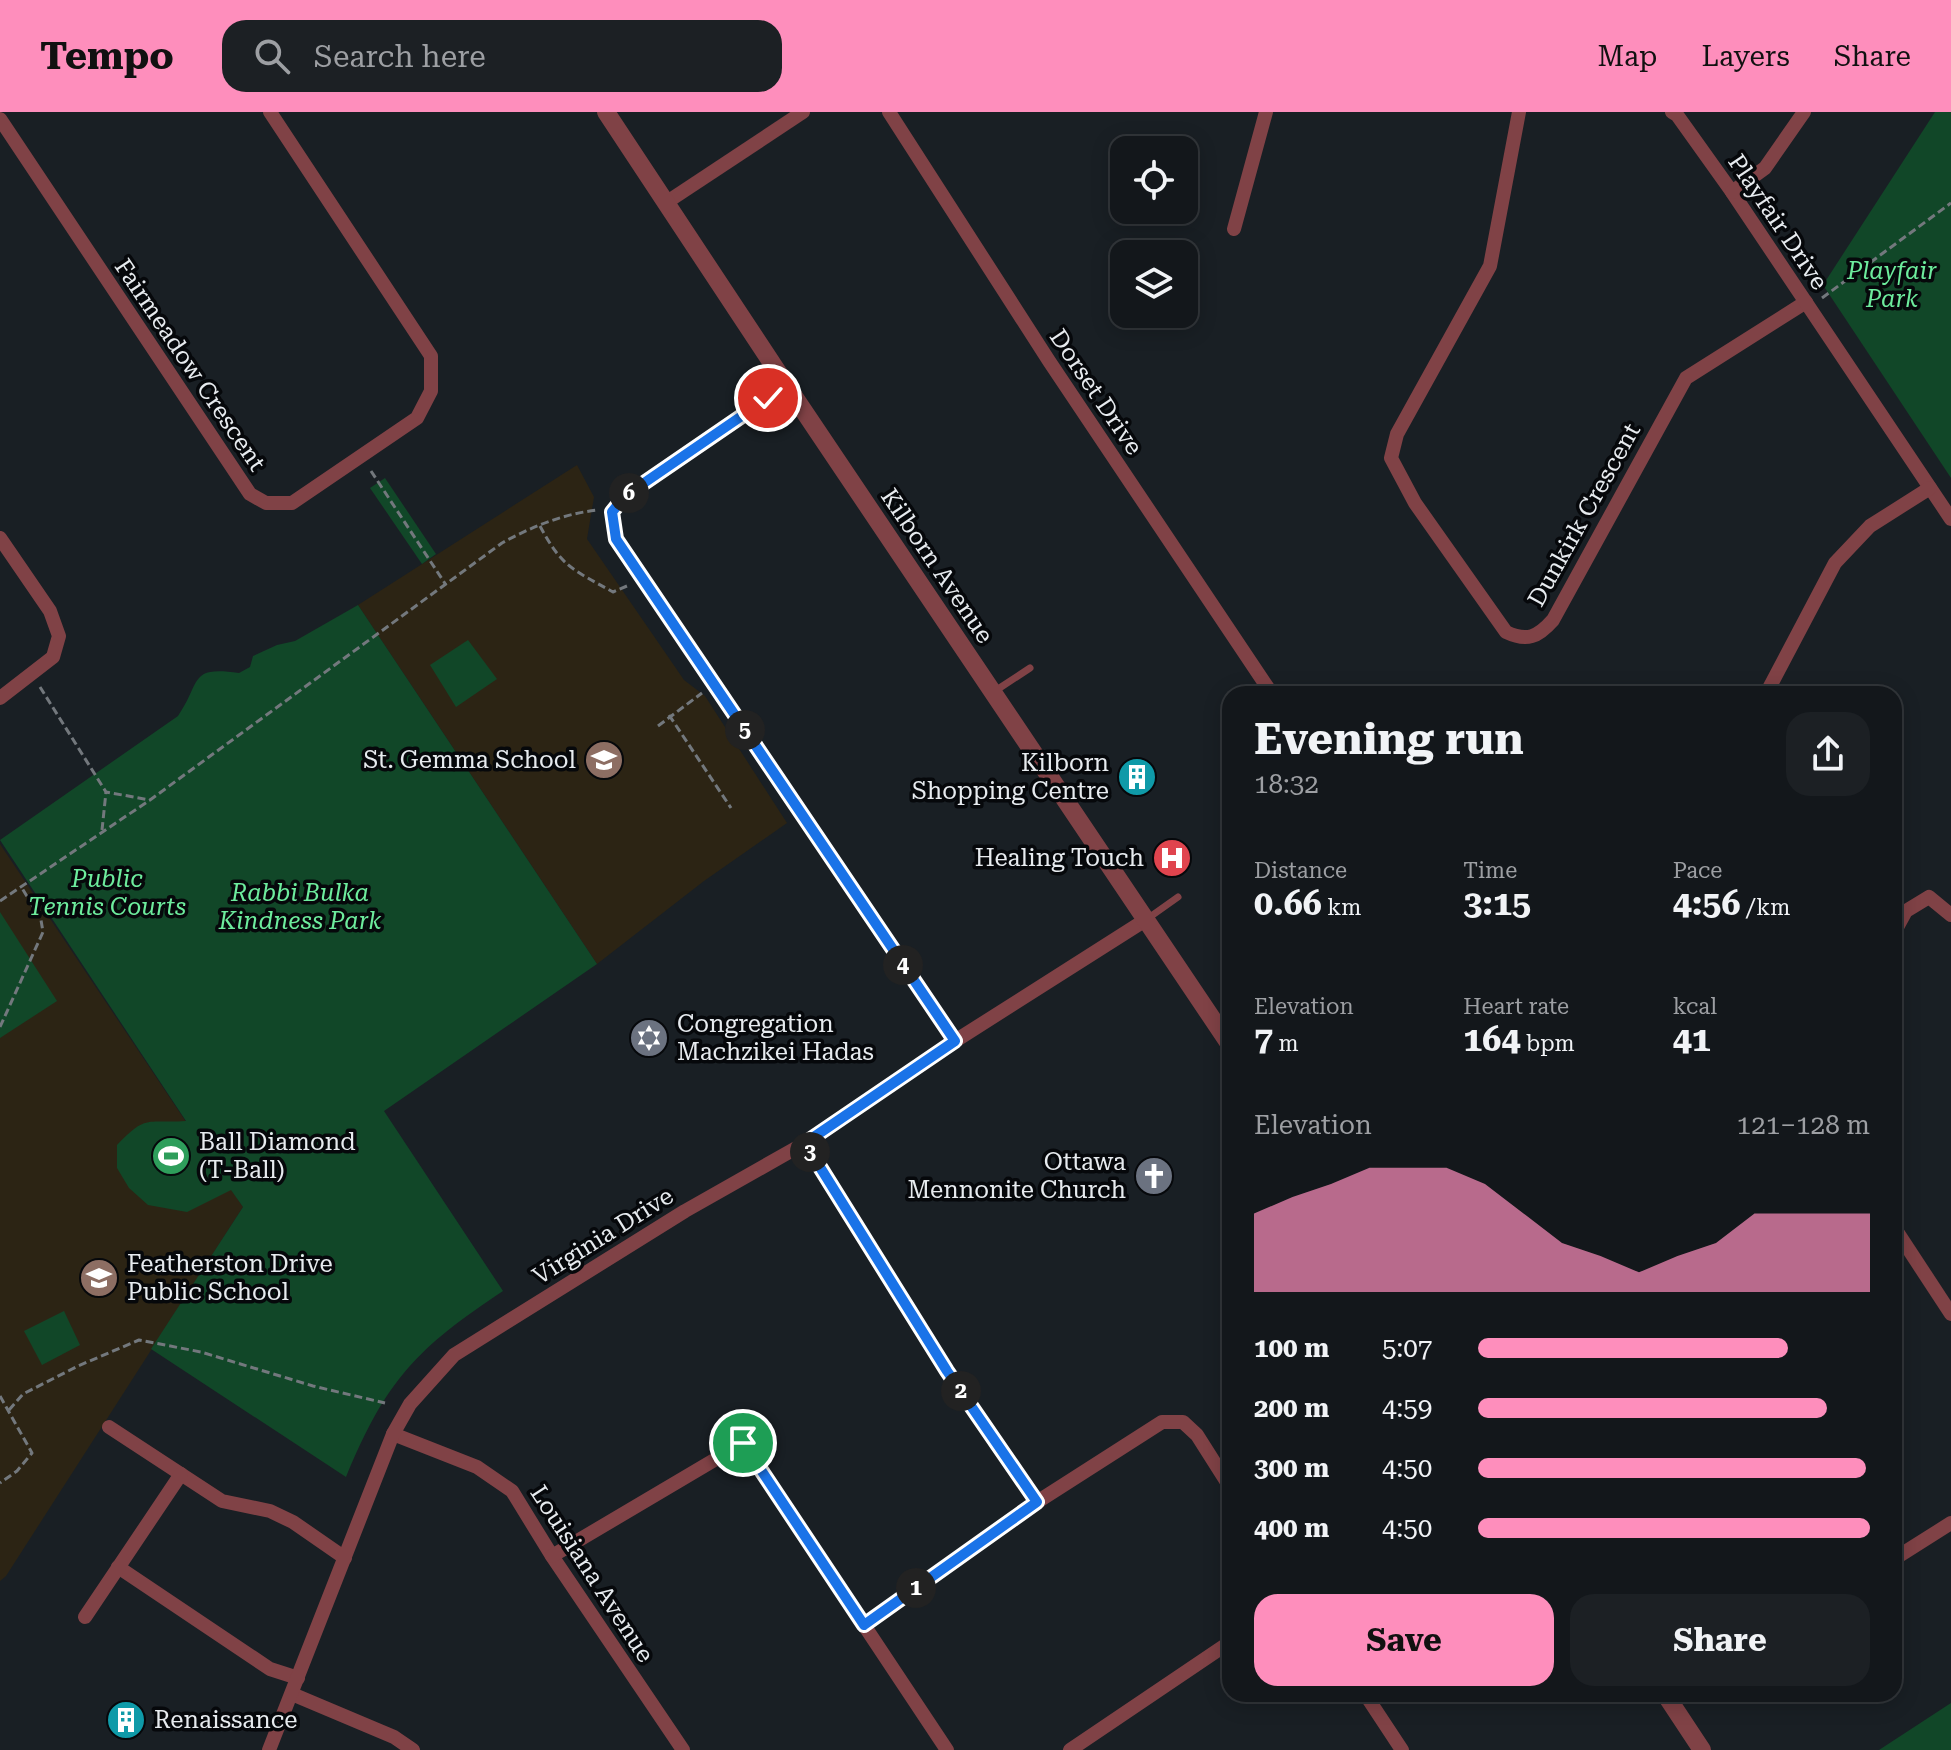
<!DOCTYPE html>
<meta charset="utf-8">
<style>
body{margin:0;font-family:"Roboto Serif",serif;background:#1c2024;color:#f1f3f6;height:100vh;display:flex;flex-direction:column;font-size:30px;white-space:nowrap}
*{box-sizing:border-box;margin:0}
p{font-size:26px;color:#9d9fa3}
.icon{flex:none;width:44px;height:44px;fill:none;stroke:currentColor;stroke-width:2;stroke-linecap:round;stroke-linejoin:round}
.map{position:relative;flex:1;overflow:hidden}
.drawer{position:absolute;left:1222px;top:574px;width:680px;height:1016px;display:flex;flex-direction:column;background:#13171b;border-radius:24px;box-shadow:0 4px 20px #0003,0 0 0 2px #32363a}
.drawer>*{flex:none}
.controls{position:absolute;left:1110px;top:24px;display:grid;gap:16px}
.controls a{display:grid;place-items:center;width:88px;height:88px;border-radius:16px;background:#13171b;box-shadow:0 4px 20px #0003,0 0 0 2px #32363a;font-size:40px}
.pin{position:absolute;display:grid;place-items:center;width:68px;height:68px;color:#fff;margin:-34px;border:4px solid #fff;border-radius:50%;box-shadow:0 2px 8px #0007}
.km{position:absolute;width:40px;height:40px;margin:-20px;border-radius:50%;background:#222;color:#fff;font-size:22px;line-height:40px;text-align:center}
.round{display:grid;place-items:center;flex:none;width:84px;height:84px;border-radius:24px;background:#1c2024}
.head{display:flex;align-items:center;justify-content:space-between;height:136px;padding:0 32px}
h1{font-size:44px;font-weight:700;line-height:60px}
.stats{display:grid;grid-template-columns:repeat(3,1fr);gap:12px;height:136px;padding:8px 32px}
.stats div{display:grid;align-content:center}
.stats b{font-size:34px;font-weight:700}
.stats small{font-size:22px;font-weight:400}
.stats p{font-size:22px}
.chart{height:224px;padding:16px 32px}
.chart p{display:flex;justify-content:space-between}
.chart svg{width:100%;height:144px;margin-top:8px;fill:#fe8ebc;opacity:.7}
.button{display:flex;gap:16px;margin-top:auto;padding:16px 32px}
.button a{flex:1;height:92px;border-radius:24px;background:#fe8ebc;color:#111;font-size:32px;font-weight:700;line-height:92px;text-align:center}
.button a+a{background:#1c2024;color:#f1f3f6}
ul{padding:0 32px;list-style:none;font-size:26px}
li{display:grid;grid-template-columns:128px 96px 1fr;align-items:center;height:60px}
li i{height:20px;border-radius:10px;background:#fe8ebc}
header{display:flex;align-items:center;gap:48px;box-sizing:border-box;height:112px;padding:0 40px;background:#fe8ebc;color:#111}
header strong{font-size:38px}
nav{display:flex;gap:44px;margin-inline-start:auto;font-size:28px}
.search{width:560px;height:72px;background:#1c2024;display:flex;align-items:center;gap:20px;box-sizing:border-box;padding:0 28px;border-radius:24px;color:#9d9fa3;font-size:30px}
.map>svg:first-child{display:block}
.education{fill:#2c2414}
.green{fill:#114728}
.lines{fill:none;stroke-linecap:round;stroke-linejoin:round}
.path{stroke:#73787d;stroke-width:3;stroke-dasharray:8 4;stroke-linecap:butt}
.service{stroke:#804246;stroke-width:7}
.minor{stroke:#804246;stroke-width:14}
.tertiary{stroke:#804246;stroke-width:18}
.route-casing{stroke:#fff;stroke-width:16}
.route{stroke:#1a73e8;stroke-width:10}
.labels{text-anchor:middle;stroke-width:7;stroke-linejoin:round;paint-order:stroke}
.street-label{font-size:24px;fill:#e7ebef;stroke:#06080b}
.park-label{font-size:24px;font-style:italic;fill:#6dec9d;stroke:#06080b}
.poi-label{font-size:24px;fill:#e7ebef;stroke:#06080b;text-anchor:end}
</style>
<header>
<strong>Tempo</strong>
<div class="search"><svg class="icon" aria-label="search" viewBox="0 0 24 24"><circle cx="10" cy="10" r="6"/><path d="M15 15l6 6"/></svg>Search here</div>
<nav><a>Map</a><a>Layers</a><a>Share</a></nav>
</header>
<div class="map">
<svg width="1951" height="1638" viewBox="0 0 1951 1638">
<rect width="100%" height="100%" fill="#191f24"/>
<g class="education">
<path d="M577,353L594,385L587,427L684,568L705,584L787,711L704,769L597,852L358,493Z"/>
<path d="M0,732L243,1095L6,1464L0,1469Z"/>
</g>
<g class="green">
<path d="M1935,0H1951V366L1823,173Z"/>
<path d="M385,366L436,442L422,452L370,376Z"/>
<path d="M358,493L597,852L384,999L503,1179C417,1236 386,1268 346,1365L151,1237L243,1095L231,1078L187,1100L148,1093L129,1076L117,1056V1033C147,1001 148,1012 186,1009L0,728L178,604C202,569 188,554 239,561L250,555L253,544L277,533L295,529Z"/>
<path d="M468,528L497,567L456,595L430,553Z"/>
<path d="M0,800L57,889L0,926Z"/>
<path d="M64,1199L80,1233L42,1253L24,1219Z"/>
<path d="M1951,1591V1638H1879Z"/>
</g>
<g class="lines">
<g class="path">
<path d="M1822,186L1951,91"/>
<path d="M371,359L446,473"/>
<path d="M540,414C562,456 574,458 613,480L627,474"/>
<path d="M40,575L106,680L150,688"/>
<path d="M669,603L731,696"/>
<path d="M658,614L702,581"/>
<path d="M102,718L106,680"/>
<path d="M0,789L150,688L502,431C531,415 563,402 597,398"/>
<path d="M0,915L43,820L41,808L22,776"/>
<path d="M0,1284L32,1341L17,1359L0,1371"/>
<path d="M9,1298L23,1282L78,1254L139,1228L201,1240L313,1274L385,1291"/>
</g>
<g class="service">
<path d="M995,579L1030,556"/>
<path d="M1147,807L1178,785"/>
</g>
<g class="minor">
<path d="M889,0L1049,249L1272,582"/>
<path d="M1519,0L1490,154L1397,322L1391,346L1415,391L1506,520C1527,530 1538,525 1553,508L1686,266L1806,190"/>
<path d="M1672,0L1677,3L1732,80L1951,407"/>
<path d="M0,7L250,382L266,391H292L417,306L431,279V244L270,0"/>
<path d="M1732,80L1765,56L1804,0"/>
<path d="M667,90L803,0"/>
<path d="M1234,117L1266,0"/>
<path d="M787,274L625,384L612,400L616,427L955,929"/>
<path d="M0,426L50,499L59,524L53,545L0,586"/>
<path d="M1766,582L1835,451L1870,414L1930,376"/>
<path d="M1894,821L1906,799L1929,785L1951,803"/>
<path d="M805,1031L947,1259L1037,1390"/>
<path d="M1894,1115L1951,1202"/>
<path d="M109,1315L222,1389L270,1399L293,1410L345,1446"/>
<path d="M393,1322L477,1355L512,1379L552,1444L683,1638"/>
<path d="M552,1444L743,1331L947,1638"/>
<path d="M1894,1447L1951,1411"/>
<path d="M118,1455L270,1557L298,1566"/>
<path d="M85,1505L181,1362"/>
<path d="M864,1513L1037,1390L1162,1310H1183L1197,1323L1230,1375"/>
<path d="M292,1582L394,1625L413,1638"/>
<path d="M1365,1582L1402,1638"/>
<path d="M269,1638L393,1322L410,1292L454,1243L685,1099L805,1031L955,929L1147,807"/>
<path d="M1070,1638L1230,1530"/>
</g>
<g class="tertiary">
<path d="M606,0L787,274L1230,933"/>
<path d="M1665,1582L1702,1638"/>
</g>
</g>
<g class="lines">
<defs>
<path id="route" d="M743,1331L864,1513L1037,1390L947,1259L805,1031L955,929L616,427L612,400L625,384L768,286"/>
</defs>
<use href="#route" class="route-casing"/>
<use href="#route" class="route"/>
</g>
<defs>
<symbol id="school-disc" viewBox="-11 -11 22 22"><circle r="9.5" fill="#8d6e63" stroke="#06080b"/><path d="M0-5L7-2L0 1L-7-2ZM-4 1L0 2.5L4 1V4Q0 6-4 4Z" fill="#fff"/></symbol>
<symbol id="building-disc" viewBox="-11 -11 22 22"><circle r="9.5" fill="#0f9aa8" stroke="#06080b"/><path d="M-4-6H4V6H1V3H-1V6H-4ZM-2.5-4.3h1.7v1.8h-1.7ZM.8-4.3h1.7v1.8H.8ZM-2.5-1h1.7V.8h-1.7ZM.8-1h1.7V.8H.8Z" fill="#fff"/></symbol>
<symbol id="hospital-disc" viewBox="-11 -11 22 22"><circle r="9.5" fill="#e0444e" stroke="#06080b"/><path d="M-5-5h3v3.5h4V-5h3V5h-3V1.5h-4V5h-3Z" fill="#fff"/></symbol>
<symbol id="synagogue-disc" viewBox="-11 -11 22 22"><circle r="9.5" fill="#6b7280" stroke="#06080b"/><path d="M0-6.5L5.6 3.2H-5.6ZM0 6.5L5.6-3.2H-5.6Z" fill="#fff"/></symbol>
<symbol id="stadium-disc" viewBox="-11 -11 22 22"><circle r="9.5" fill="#2e9e5b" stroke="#06080b"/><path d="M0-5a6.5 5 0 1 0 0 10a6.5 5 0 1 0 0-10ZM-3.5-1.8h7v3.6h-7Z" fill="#fff"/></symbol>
<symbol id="church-disc" viewBox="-11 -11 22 22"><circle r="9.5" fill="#6b7280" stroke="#06080b"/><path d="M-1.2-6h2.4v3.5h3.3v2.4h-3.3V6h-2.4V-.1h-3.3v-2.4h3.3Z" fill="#fff"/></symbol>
</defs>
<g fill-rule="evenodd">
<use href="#school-disc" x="582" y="626" width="44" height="44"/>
<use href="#building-disc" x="1115" y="643" width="44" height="44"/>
<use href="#hospital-disc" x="1150" y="724" width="44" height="44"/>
<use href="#synagogue-disc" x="627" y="904" width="44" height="44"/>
<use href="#stadium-disc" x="149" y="1022" width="44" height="44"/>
<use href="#church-disc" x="1132" y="1042" width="44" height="44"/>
<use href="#school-disc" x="77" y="1144" width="44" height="44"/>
<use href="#building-disc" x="104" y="1586" width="44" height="44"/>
</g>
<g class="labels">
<g class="street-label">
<text transform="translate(1778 110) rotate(56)" y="8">Playfair Drive</text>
<text transform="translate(190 253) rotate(56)" y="8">Fairmeadow Crescent</text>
<text transform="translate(1096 280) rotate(56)" y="8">Dorset Drive</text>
<text transform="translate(1584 403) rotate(-61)" y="8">Dunkirk Crescent</text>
<text transform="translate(937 454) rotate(56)" y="8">Kilborn Avenue</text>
<text transform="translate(603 1124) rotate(-32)" y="8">Virginia Drive</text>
<text transform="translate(592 1462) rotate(57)" y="8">Louisiana Avenue</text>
</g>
<g class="park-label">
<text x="1892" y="167">Playfair<tspan x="1892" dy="28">Park</tspan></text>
<text x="107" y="775">Public<tspan x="107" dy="28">Tennis Courts</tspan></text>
<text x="300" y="789">Rabbi Bulka<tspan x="300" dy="28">Kindness Park</tspan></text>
</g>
<g class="poi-label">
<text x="576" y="656">St. Gemma School</text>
<text x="1109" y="659">Kilborn<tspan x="1109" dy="28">Shopping Centre</tspan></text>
<text x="1144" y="754">Healing Touch</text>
<text x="677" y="920" text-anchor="start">Congregation<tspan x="677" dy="28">Machzikei Hadas</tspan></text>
<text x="199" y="1038" text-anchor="start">Ball Diamond<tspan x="199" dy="28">(T-Ball)</tspan></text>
<text x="1126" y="1058">Ottawa<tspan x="1126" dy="28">Mennonite Church</tspan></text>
<text x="127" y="1160" text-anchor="start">Featherston Drive<tspan x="127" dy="28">Public School</tspan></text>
<text x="154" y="1616" text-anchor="start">Renaissance</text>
</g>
</g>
</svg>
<div class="controls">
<a><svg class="icon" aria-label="locate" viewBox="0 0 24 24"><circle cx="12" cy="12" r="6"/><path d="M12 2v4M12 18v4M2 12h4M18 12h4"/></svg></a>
<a><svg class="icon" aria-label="layers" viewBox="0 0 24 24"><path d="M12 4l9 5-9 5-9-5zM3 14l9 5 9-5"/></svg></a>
</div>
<div class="pin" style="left:743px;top:1331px;background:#1e9e55"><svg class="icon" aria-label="arrive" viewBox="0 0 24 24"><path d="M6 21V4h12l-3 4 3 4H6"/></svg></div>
<div class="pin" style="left:768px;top:286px;background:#d93025"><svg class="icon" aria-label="check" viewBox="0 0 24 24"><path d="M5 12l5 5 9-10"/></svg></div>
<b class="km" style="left:916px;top:1476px">1</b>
<b class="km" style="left:961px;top:1279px">2</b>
<b class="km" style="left:810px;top:1040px">3</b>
<b class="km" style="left:903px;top:853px">4</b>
<b class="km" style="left:745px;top:618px">5</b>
<b class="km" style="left:629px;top:381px">6</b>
<section class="drawer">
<div class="head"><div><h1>Evening run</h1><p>18:32</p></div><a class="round"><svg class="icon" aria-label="share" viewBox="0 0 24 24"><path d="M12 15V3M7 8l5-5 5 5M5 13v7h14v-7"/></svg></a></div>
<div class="stats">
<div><p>Distance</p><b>0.66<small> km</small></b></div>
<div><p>Time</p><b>3:15</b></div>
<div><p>Pace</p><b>4:56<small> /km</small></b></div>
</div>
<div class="stats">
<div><p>Elevation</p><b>7<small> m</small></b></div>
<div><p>Heart rate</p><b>164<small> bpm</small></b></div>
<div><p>kcal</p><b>41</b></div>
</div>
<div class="chart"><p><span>Elevation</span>121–128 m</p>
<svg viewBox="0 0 160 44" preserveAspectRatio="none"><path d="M0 44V20L10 15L20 11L30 6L40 6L50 6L60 11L70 20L80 29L90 33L100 38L110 33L120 29L130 20L140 20L150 20L160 20V44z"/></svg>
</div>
<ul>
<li><b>100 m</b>5:07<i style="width:79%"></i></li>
<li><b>200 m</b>4:59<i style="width:89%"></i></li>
<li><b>300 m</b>4:50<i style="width:99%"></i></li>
<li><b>400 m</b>4:50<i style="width:100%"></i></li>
</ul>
<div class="button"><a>Save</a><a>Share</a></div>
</section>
</div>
